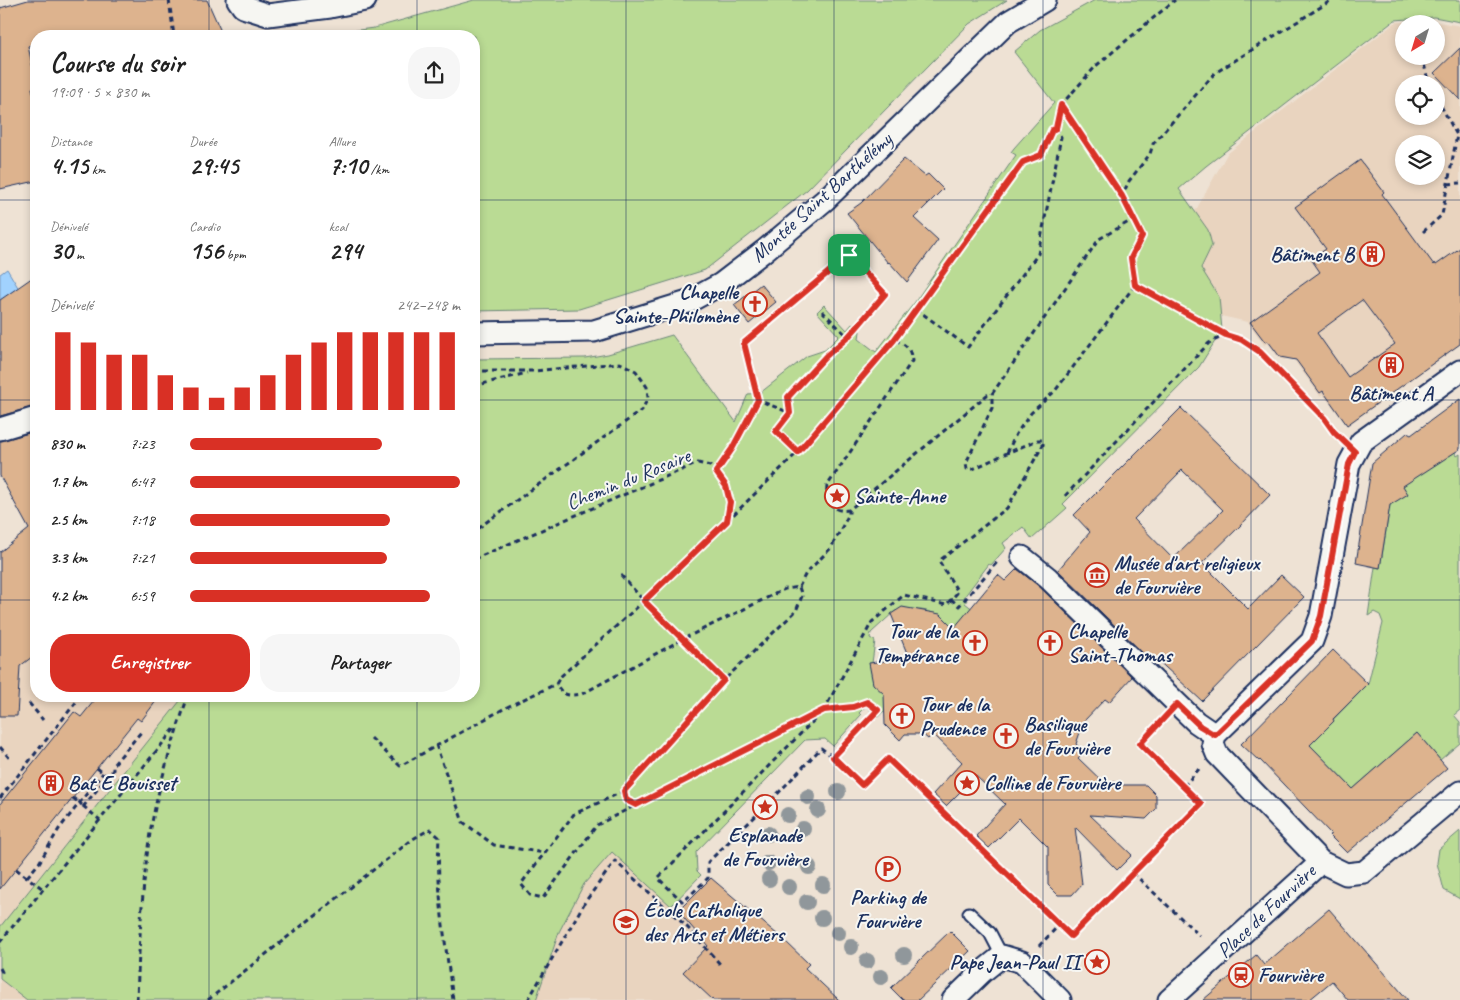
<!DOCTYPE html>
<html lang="fr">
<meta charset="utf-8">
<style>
body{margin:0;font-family:Caveat,sans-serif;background:#f6f6f6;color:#222;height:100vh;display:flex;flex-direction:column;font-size:19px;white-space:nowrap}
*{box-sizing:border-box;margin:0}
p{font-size:16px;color:#767676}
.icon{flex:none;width:28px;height:28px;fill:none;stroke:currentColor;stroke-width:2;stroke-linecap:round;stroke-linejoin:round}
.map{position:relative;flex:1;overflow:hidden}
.sheet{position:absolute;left:30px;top:30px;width:450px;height:672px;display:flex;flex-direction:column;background:#fff;border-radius:20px;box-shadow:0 2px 8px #0003}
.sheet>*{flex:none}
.needle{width:32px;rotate:218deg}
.tools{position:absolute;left:1395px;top:15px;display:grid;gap:10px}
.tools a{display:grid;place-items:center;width:50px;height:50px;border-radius:50%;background:#fff;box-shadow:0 2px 8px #0003;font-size:25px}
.pin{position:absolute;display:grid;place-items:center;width:42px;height:42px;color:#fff;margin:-21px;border-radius:10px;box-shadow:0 2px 8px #0006}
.round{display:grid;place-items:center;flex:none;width:52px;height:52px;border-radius:20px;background:#f6f6f6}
.head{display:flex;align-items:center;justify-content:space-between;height:85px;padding:0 20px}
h1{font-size:28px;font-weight:800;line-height:38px}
.figures{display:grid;grid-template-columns:repeat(3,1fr);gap:8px;height:85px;padding:5px 20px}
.figures div{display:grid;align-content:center}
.figures b{font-size:25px;font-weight:800}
.figures small{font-size:14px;font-weight:400}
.figures p{font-size:14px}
.chart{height:140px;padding:10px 20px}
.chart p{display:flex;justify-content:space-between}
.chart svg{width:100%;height:90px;margin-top:5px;stroke:#d93025;stroke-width:6}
.primary-button{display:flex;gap:10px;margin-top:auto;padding:10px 20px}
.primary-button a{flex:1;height:58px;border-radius:20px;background:#d93025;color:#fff;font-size:20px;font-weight:800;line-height:58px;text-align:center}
.primary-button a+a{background:#f6f6f6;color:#222}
ul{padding:0 20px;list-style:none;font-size:16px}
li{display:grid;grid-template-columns:80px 60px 1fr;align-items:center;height:38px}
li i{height:12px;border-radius:6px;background:#d93025}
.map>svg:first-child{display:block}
.built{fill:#e9d4bf;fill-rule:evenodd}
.green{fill:#badb94;stroke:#6a8579}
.water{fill:#a1d2fe;stroke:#6b91be}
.building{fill:#ddb38e;stroke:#1b2f5e;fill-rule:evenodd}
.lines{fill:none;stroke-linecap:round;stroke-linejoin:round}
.lane-casing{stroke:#1b2f5e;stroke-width:15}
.street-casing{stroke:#1b2f5e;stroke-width:25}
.path{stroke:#1b2f5e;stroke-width:3;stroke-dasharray:5 4;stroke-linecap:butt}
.lane{stroke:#f6f6f2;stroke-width:11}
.street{stroke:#f6f6f2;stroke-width:21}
.path-bridge{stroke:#1b2f5e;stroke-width:3;stroke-dasharray:5 4;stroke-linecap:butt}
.tree{fill:#90979b}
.route-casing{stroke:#fff;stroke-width:10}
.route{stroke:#d93025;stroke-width:6}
.grid{fill:none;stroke:#1b2f5e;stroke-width:1;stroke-opacity:0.55}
.labels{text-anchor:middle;stroke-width:4;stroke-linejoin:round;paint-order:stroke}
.street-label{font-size:21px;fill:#1b2f5e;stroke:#f6f6f2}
.poi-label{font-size:21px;font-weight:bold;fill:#1b2f5e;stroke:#f6f6f2;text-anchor:start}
</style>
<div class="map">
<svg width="1460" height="1000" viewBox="0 0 1460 1000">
<rect width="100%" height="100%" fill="#eee2d4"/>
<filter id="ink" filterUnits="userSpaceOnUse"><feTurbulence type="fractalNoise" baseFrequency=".02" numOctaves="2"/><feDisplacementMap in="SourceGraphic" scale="10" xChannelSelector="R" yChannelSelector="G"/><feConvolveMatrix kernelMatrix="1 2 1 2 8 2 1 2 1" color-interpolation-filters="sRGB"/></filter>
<g filter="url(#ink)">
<g class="built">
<path d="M1396,22H1438L1460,26V345L1347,426L1323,394L1320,396L1291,356L1284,360L1279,358L1268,343L1264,345L1248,322L1185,308L1159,277L1227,154ZM1404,24H1436V56H1404ZM1404,84H1436V116H1404ZM1404,144H1436V176H1404Z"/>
<path d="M36,585V696H185L0,927V612Z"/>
<path d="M612,852L678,911L770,1000H535L559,932L584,884Z"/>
<path d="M0,979L27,1000H0Z"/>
</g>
<g class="green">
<path d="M474,0H1007L969,24L807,190L705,270L579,309L474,311V36H312L374,28Z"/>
<path d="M1095,0H1460V22L1434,17L1395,20L1206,166L1179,189L1208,230L1212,245L1201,268L1219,297L1222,330L1199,367L1063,504L1067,508L1032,539L1023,527L1003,543L1006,548L991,565L989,564L964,597L967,600L965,603L979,614L955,638L927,615V611L921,610L895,611L871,633L870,638L875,641L872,663L897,698L878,717L866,706L859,713L861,715L833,746L825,739L805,740L696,852L697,871L701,875L671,906L612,852L584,884L559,932L536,1000H27L0,979V927L184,696H474V359L585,358L608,354L672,335L736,422L748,394L760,393L807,356L825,350L839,336L817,312L824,305L847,330L852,324L860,331L859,339L876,352L915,302L1016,155L1011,152L1014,148L1054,103L1014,52L1040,30Z"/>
<path d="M1455,452L1457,456L1460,454V710L1454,715L1460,722V743L1440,760L1417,733L1353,789L1309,744L1368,684L1383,623L1380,615L1374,612L1368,616L1375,567L1380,568L1390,504L1402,485Z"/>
<path d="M1460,831V899L1444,890L1437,863L1439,849Z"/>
</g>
<path class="water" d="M7,269L19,289L0,301V274Z"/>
<g class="building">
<path d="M28,0H207L223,36H36V43L28,46L36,83V86L32,88L36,106V181L0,189V8Z"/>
<path d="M1460,48V100L1434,73Z"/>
<path d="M904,159L925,176L928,174L943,189L914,218L938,240L907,282L889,262L888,263L847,213L861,203Z"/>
<path d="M1360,160L1384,192L1382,194L1434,265L1435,263L1436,265L1460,248V344L1347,425L1323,391L1320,393L1296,360L1280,357L1268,341L1265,342L1250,322L1320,272L1311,259L1326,249L1295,207ZM1362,300L1395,344L1348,377L1317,333Z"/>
<path d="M36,275V406L0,416V300Z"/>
<path d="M761,284L776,302L749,324L734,305Z"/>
<path d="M1460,399V449L1403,486L1408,494L1390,505L1380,568L1356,563L1372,463L1407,433L1411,435Z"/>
<path d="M1181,408L1270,495L1239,527L1202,563L1248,609L1281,575L1304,597L1202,701L1153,656L1149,659L1058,570L1090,532L1074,515ZM1182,470L1223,510L1173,559L1134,519Z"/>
<path d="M36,431V654L20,666L17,716H0V552L29,529L0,476V441Z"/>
<path d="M1017,569L1040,587L1132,677L1109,702L1105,699L1084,721L1076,744L1084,752L1078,758L1107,786L1113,780L1117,785H1146L1156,795V809L1146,819L1090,815L1132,855L1117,870L1075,827L1082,884L1072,895H1058L1048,885V847L1019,818L989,848L976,836L1005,804L976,776L946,806L933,794L962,762L933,734L928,739L922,734H905L900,740L885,725L884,694L873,684L869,663L909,658L891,614L902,607L940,614L954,628L998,575L1005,581Z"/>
<path d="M1333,650L1368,684L1333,719L1334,721L1310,745L1353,789L1417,733L1447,768L1347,853L1329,835L1331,834L1260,760L1259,761L1241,744Z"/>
<path d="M98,696H160L141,721L137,718L0,889V804L74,712L81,717Z"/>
<path d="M711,878L785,941L809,964L805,968L839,1000H713L683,972L708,946L678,911Z"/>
<path d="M1329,909L1408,1000H1348L1332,981L1309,1000H1203L1256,955L1264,965Z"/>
<path d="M950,931L970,951L918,1000H903L891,988Z"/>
</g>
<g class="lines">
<defs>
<path id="lane" d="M969,913L990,933L1002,956"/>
<g id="street">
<path d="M238,0L243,7L268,15L330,7L365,0"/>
<path d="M474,333L594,331L688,302L721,284L764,251L825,200L1008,22L1045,0"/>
<path d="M1460,371L1361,442L1349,464L1321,616L1312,641L1215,735L1213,744L1217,754L1321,862L1346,874L1364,872L1460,792"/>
<path d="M0,429L36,418"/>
<path d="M1022,557L1048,578L1196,722L1215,735"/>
<path d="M953,1000L982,972L1002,956L1022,962L1060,1000"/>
<path d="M1169,1000L1321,862"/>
</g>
</defs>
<use href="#lane" class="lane-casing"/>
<use href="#street" class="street-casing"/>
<g class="path">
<path d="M169,0L174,36"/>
<path d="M1422,56L1429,84"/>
<path d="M1061,105L1122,195"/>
<path d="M1448,184L1460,183"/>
<path d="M1134,219L1142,236L1131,258L1135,285L1226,334"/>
<path d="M1423,232L1442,215L1457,135L1436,97"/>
<path d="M916,309L968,347L1038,254L1061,137L1056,128"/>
<path d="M822,311L848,337"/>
<path d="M895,340C907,345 910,348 912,361L827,486L826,498C833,508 837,512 849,510L987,395L992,394"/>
<path d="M474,371H533L620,363L636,371L647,387L648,398L642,410L474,531"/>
<path d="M474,386L527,373"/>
<path d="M758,400L744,343L849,255L885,294L856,328L825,355L788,397L790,413L776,431L798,452"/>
<path d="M1007,453L1016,434L1031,413L1055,391L1135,285"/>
<path d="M716,472L732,449L758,400L790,413"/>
<path d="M1065,496L1209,343L1226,335L1243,340L1260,352L1324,418L1338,436"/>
<path d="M727,521L798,452L895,340L1023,162L1041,155L1052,130L1056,128L1061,105L1097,65L1175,0"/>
<path d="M474,557L476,558L698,463L710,466L726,486L730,502L727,521L644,601L560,677L556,684C564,697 568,696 582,694L683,639L785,589L799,587L802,596L796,611L724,680L624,791L626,800L636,805L824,710L853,707L867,702L878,710L833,757"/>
<path d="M621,575L644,601L724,680"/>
<path d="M799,587L806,573L831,548L849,514V510"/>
<path d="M951,599L959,606L998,561"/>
<path d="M83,696L87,700L90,696"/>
<path d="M356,700V696"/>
<path d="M29,703L43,720"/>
<path d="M1161,722L1140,744L1183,787"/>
<path d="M371,738L400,766L507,707L556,684"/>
<path d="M436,745L463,822L494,845L545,853"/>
<path d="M0,747L11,760"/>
<path d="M97,768L108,777"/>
<path d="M1199,769L1183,787L1201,804L1071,936L888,759L862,785L833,757L821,748L765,807L708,862V878L683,902L658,878L824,710L872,622L904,595L946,605L958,592L939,561L1007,508L1043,445V440H1038L1007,453L973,469H967L966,463L992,408V394L1099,239L1134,219L1122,196L1129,181L1150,154L1153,144L1158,138L1215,73L1332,0"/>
<path d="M624,791L574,814L521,884L530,895L543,898L597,825L636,805"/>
<path d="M0,798L81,696"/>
<path d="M83,806L100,820"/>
<path d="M83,807L113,770V765L142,731"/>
<path d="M16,869L43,889"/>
<path d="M1133,873L1200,936"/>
<path d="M27,877L39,863L59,829L103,773"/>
<path d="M0,942L176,727"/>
<path d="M1039,946L1059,925"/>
<path d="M0,968L2,972L0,975"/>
<path d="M137,1000C139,944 142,888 150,833C158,787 173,740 188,696"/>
<path d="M208,1000L304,924L413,839L430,829L439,837C436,891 446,946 453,1000"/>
<path d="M528,1000L585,902L615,861L687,927L720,964"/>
</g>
<use href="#lane" class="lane"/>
<use href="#street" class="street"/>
<path class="path-bridge" d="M73,798L82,805"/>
</g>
<g class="tree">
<circle cx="838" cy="792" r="8"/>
<circle cx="808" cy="797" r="8"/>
<circle cx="818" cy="810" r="8"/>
<circle cx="788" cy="815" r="8"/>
<circle cx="803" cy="829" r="8"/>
<circle cx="768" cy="834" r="8"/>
<circle cx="768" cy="863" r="8"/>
<circle cx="809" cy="867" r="8"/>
<circle cx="769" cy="879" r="8"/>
<circle cx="823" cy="885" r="8"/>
<circle cx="789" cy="887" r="8"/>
<circle cx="807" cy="902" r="8"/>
<circle cx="822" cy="918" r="8"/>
<circle cx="838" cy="933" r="8"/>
<circle cx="851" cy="947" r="8"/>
<circle cx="904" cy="955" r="8"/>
<circle cx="867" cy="961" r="8"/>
<circle cx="881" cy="977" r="8"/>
</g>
</g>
<g class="lines" filter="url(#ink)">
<defs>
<path id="route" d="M1061,105L1122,196L1142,236L1131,258L1135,285L1226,335L1242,340L1260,352L1324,418L1334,432L1355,452L1349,464L1321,616L1312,641L1215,735L1200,726L1177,704L1140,744L1201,804L1071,936L888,759L862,785L833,757L878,710L867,702L853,707L824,710L636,805L626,800L624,791L724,680L644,601L727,521L730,502L726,486L716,472L732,449L758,400L744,343L849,255L885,294L856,328L848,337L826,356L788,397L790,413L776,431L798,452L894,340L1023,162L1041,155L1052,130L1056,128Z"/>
</defs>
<use href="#route" class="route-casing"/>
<use href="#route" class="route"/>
</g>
<path class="grid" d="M209,0V36M417,0V36M626,0V1000M834,0V1000M1043,0V1000M1251,0V1000M0,200H36M474,200H1460M0,400H36M474,400H1460M0,600H36M474,600H1460M209,696V1000M417,696V1000M0,800H1460"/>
<defs>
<symbol id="building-ring" viewBox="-11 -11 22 22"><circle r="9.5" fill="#f6f6f2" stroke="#c8321e" stroke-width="1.5"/><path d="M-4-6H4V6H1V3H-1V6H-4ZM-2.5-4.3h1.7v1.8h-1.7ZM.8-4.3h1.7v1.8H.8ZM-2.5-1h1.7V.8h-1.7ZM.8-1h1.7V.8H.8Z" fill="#c8321e"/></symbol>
<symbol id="church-ring" viewBox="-11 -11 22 22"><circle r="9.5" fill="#f6f6f2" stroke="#c8321e" stroke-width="1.5"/><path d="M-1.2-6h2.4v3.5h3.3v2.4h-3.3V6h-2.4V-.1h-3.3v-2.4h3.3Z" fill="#c8321e"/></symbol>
<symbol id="sight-ring" viewBox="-11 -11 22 22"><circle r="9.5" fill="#f6f6f2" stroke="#c8321e" stroke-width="1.5"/><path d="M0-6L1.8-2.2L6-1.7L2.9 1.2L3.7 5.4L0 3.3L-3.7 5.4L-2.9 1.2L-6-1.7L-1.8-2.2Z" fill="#c8321e"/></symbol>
<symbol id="museum-ring" viewBox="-11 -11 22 22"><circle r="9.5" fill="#f6f6f2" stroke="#c8321e" stroke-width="1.5"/><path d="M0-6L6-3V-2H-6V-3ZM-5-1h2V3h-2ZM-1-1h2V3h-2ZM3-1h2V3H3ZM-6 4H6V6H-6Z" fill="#c8321e"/></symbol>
<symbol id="parking-ring" viewBox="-11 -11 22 22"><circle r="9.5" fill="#f6f6f2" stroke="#c8321e" stroke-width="1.5"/><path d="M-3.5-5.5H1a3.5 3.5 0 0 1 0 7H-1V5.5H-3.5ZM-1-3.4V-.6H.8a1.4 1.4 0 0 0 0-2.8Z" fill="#c8321e"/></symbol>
<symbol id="university-ring" viewBox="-11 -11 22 22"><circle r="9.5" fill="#f6f6f2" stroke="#c8321e" stroke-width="1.5"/><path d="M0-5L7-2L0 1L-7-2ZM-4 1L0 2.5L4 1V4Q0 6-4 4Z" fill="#c8321e"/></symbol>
<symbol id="station-ring" viewBox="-11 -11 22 22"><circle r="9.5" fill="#f6f6f2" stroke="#c8321e" stroke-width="1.5"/><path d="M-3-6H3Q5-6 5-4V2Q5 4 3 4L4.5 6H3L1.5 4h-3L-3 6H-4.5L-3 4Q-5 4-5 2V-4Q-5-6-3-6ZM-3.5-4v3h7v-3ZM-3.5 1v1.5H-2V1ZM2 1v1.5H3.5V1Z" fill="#c8321e"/></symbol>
</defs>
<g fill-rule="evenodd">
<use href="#building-ring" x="1358" y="240" width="28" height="28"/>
<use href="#church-ring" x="741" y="290" width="28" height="28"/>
<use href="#building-ring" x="1377" y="351" width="28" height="28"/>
<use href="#sight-ring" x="823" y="482" width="28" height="28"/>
<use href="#museum-ring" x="1083" y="561" width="28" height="28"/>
<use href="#church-ring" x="961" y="629" width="28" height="28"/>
<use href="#church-ring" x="1036" y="629" width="28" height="28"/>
<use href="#church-ring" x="888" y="702" width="28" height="28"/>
<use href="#church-ring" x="992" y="722" width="28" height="28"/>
<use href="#building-ring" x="37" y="769" width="28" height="28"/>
<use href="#sight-ring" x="953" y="769" width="28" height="28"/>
<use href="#sight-ring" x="751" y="793" width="28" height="28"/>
<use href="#parking-ring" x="874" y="855" width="28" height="28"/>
<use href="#university-ring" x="612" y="908" width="28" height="28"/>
<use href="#sight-ring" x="1083" y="948" width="28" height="28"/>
<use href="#station-ring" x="1227" y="961" width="28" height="28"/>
</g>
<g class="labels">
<g class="street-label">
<text transform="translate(821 197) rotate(-42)" y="7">Montée Saint Barthélémy</text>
<text transform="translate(628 479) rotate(-22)" y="7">Chemin du Rosaire</text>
<text transform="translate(1266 911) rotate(-43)" y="7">Place de Fourvière</text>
</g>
<g class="poi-label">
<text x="1354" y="261" text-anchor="end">Bâtiment B</text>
<text x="738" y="299" text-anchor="end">Chapelle<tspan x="738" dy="24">Sainte-Philomène</tspan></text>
<text x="1391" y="400" text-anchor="middle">Bâtiment A</text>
<text x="854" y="503">Sainte-Anne</text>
<text x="1114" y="570">Musée d'art religieux<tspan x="1114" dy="24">de Fourvière</tspan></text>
<text x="958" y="638" text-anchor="end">Tour de la<tspan x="958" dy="24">Tempérance</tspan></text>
<text x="1068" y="638">Chapelle<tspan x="1068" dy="24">Saint-Thomas</tspan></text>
<text x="920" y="711">Tour de la<tspan x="920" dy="24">Prudence</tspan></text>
<text x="1024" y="731">Basilique<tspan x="1024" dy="24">de Fourvière</tspan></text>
<text x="68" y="790">Bat E Bouisset</text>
<text x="984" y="790">Colline de Fourvière</text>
<text x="765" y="842" text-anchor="middle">Esplanade<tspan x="765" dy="24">de Fourvière</tspan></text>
<text x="888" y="904" text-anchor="middle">Parking de<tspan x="888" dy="24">Fourvière</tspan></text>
<text x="644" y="917">École Catholique<tspan x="644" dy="24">des Arts et Métiers</tspan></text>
<text x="1080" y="969" text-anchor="end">Pape Jean-Paul II</text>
<text x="1258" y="982">Fourvière</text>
</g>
</g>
</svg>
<div class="tools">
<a><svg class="needle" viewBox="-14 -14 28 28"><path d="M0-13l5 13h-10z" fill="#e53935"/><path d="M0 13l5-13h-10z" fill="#767676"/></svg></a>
<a><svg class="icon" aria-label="locate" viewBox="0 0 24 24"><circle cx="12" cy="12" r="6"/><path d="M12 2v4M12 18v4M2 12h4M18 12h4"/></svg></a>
<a><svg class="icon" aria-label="layers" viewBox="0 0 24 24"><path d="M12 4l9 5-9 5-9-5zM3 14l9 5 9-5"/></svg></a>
</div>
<div class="pin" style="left:849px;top:255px;background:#1e9e55"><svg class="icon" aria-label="arrive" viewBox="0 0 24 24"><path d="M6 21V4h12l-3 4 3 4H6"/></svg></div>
<section class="sheet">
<div class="head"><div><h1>Course du soir</h1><p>19:09 · 5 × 830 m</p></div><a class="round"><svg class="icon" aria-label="share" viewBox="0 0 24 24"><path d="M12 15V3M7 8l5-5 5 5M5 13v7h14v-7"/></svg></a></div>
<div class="figures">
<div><p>Distance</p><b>4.15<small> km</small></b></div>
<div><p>Durée</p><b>29:45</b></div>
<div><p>Allure</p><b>7:10<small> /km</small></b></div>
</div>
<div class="figures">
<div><p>Dénivelé</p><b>30<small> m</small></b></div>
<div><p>Cardio</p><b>156<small> bpm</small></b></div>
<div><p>kcal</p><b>294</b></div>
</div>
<div class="chart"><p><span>Dénivelé</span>242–248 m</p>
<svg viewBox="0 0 160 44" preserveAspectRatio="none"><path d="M5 44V6M15 44V11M25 44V17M35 44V17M45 44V27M55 44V33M65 44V38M75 44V33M85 44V27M95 44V17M105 44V11M115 44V6M125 44V6M135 44V6M145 44V6M155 44V6"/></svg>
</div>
<ul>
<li><b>830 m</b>7:23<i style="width:71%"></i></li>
<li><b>1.7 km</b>6:47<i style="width:100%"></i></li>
<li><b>2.5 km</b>7:18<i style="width:74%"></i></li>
<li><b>3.3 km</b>7:21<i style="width:73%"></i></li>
<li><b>4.2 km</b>6:59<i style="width:89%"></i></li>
</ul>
<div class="primary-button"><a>Enregistrer</a><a>Partager</a></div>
</section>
</div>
